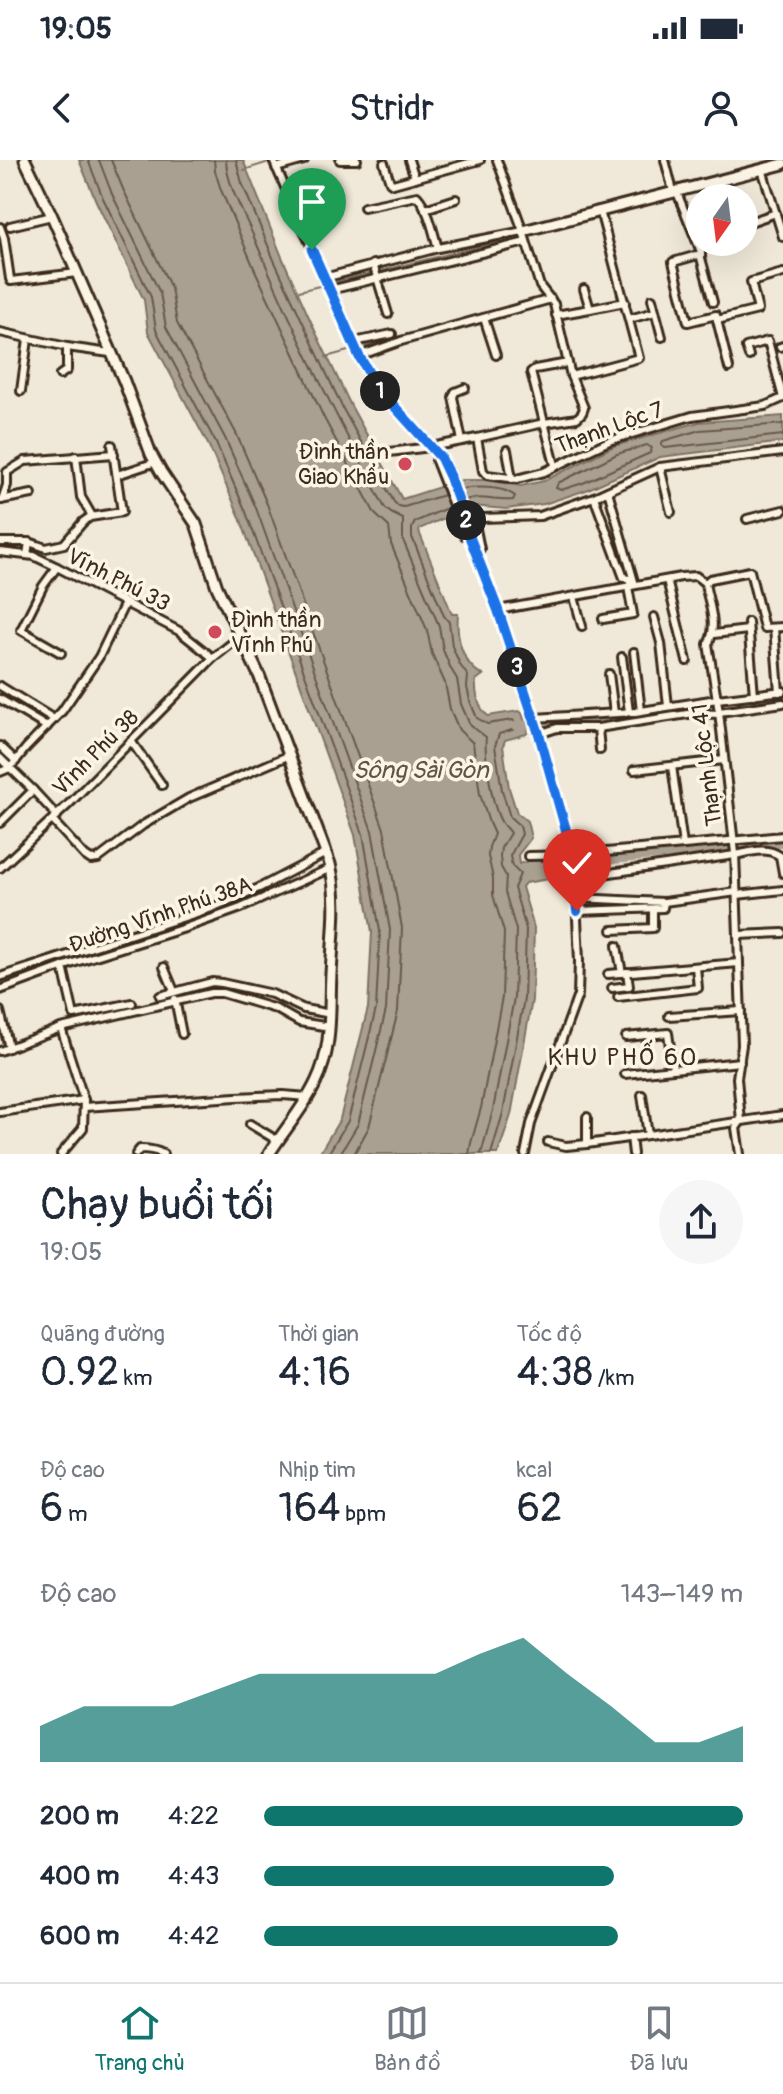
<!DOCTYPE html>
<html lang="vi">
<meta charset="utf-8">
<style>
body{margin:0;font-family:Pangolin,sans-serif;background:#f6f6f7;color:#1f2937;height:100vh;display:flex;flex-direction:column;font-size:30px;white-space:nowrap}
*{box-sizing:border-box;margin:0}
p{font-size:26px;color:#747a83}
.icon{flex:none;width:44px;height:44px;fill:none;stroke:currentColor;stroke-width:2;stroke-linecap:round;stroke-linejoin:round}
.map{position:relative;height:994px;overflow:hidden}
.panel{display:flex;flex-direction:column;background:#fff;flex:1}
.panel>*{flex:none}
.needle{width:52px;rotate:194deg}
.tools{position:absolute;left:686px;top:24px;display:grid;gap:16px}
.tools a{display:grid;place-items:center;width:72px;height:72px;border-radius:50%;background:#fff;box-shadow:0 8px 32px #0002;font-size:40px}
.pin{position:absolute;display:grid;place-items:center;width:68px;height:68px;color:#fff;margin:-82px -34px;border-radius:50% 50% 50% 0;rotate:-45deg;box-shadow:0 0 8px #0007}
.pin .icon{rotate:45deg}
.km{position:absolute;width:40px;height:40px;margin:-20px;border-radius:50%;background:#222;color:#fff;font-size:22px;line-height:40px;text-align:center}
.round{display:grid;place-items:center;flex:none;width:84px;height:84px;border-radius:42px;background:#f6f6f7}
.summary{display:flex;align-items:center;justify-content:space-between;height:136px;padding:0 40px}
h1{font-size:44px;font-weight:600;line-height:60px}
.figures{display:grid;grid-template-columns:repeat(3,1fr);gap:12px;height:136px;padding:8px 40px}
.figures div{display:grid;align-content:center}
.figures b{font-size:40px;font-weight:600}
.figures small{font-size:22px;font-weight:400}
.figures p{font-size:22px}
.chart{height:224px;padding:16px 40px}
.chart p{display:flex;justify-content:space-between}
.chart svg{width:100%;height:144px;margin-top:8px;fill:#0f766e;opacity:.7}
ul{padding:0 40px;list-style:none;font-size:26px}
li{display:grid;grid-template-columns:128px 96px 1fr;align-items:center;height:60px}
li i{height:20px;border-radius:10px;background:#0f766e}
.status{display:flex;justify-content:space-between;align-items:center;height:56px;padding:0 40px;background:#fff;direction:ltr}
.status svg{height:22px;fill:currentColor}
header{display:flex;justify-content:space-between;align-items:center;height:104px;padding:0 40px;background:#fff;font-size:36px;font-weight:600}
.tabs{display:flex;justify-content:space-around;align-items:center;height:112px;border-top:2px solid #e0e1e3;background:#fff;font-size:22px;color:#747a83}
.tabs a{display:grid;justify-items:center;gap:4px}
.tabs .current{color:#0f766e}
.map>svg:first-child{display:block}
.water{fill:#aaa091;stroke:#7e7163;stroke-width:2}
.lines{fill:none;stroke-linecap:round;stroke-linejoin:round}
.shore{stroke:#67594c;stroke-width:2}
.stream{stroke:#7e7163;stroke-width:2}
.river{stroke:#aaa091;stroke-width:9}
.street-casing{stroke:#3b2a1e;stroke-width:12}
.secondary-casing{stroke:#3b2a1e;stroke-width:15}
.street{stroke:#fcf5e5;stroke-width:6}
.secondary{stroke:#fcf5e5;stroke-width:9}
.route-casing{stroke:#fff;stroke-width:16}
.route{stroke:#1a73e8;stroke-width:10}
.poi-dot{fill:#d1495b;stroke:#fcf5e5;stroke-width:3}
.labels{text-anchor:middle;stroke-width:7;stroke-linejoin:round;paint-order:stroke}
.street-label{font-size:22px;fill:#3b2a1e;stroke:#fcf5e5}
.poi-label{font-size:22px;fill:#3b2a1e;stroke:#fcf5e5;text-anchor:end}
.water-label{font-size:24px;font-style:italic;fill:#625346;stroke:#fcf5e5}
.neighbourhood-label{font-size:24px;letter-spacing:2px;fill:#3b2a1e;stroke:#fcf5e5}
</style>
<div class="status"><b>19:05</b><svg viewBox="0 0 49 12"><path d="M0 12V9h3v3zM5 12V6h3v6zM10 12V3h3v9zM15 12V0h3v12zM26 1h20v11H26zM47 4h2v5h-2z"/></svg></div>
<header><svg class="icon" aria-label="back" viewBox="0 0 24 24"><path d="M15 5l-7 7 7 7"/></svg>Stridr<svg class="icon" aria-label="person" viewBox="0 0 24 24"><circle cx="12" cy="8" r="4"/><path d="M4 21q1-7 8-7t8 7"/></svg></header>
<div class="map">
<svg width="783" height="994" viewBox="0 0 783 994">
<rect width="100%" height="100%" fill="#f0e9d9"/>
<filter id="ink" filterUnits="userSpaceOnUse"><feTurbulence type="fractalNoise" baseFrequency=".0125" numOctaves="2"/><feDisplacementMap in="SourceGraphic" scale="16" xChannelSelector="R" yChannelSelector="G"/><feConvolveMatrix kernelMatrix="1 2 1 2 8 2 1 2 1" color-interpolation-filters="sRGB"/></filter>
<g filter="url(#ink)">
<path class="water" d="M79,0H243L282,97L316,173L351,246L402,339L462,320H486L521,326L544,321L614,286L699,262L783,256V282L660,297L586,330L544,344L506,349L472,346L419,369L420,374L452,454H458C456,476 461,504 483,515L476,520C475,532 478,548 488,556L519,551L522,553L528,572L526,574L505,580L503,586L509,628L517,653L527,661L531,678L518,695L519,704L537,698L566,696L569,699L570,713L567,716L525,723L522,727L534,768L532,840L511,955L498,994H319L340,959L368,848L372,772L355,675L239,355L209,286L148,172L144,140L96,41Z"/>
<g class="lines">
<g class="shore">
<path d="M88,0L103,38L151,137L156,170L216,283L246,352L363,674L380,771L376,849L348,961L328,994"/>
<path d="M99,0L112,34L160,133L166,167L225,278L256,348L372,671L390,770L386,850L358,964L340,994"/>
<path d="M111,0L123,29L171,128L177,163L236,273L267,344L384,669L402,768L398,851L369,967L354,994"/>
<path d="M214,0L215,11L221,30L254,108L324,258L375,354L389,367L391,384L427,470L432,494L445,523L450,549L459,570L473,583L480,634L489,663L494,674L489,687L488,696L493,718V735L504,772L502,837L481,948L471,983L469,994"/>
<path d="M226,0C227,25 243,52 253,75C292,168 337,259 385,348L391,353L403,359V380L439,466L443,490L451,509L457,519L461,544L470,565L486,577C484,594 492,648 502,663C502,664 510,672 510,673L501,688L500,696L501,707L506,716L505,732L516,770L514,838L493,950L481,994"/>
<path d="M236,0L242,23L274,100L343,249L394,342L398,346L404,347L444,335"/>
<path d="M783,264L700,270L663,281L661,285L665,288L783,275"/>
<path d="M647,285L652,288L650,293L583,323L561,330L556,328L558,323L617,294Z"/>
<path d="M461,329C477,327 502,326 515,336L513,340C497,342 480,335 465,340"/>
<path d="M449,347L415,362L412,368V377L444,456L449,462L452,486L460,505L468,516L467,527L470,541L477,558L487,564L513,560L517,565L515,569L499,574L495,586L502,630L510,657L520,666L522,674L510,696L512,706L520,714L514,728L526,769L524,839L503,953L491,994"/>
</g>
<g class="stream">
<path d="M244,10L272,1"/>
<path d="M299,131L517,77"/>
<path d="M326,197L484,154"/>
</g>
<g class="river">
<path d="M516,566L576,559H606L667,553L783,537"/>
<path d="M567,704L783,683"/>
</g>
<defs>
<g id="street">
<path d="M273,0L365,208C386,243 417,268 441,298C453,314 464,354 470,374V378L498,450L534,558L573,695L575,716L579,801L578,835L531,964L525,994"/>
<path d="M340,0H357"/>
<path d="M409,0L415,18"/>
<path d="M665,0L673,31"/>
<path d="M384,3L390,22L393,24L480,0"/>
<path d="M276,8L304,0"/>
<path d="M762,9L783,77"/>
<path d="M676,30L701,92V98L713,142"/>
<path d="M364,47L417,36C429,49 433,72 438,88"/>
<path d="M425,49L456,39"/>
<path d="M744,64L776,53"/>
<path d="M10,66L52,56"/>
<path d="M0,67L4,78L10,119L11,121L77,113"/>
<path d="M701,94L673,102L688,162L716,155L717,160L758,150L751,122L783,113"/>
<path d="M373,104L388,154"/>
<path d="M324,118L438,88L523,71"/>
<path d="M330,130L526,82"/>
<path d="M652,139L662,177"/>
<path d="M590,149L625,142"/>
<path d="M556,155L590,149L584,129"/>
<path d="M484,158L496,195"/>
<path d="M629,159L655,152"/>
<path d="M717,160L729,208"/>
<path d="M0,172L67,187L110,193"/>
<path d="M354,182L392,174"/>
<path d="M780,187L783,186"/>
<path d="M359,196L401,181L551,139"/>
<path d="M749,196L746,187L768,181L783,238"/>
<path d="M60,215L67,210V187"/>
<path d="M571,216L639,198L600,51"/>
<path d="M21,231L28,179"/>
<path d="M477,278L483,311L487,315L517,319L544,312L609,281L692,256L765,246L783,238"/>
<path d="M462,281L453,237L455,232L465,228"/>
<path d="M507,290L512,319"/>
<path d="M389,292L431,287L477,278L544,263L577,258L582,253L584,248L571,216L554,144L540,126L523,71L497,0"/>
<path d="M76,296L81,337L92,356"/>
<path d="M437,296L436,301L465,376L470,378"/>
<path d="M555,305L531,212L535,209L568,203"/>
<path d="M660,307L671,352"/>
<path d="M117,315L156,302"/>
<path d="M608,331L635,425"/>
<path d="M594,337L624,418L629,419L631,426"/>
<path d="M0,340L32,334"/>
<path d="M2,340L7,325V312L25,301L114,294"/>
<path d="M747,359L783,350"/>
<path d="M0,382H29"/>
<path d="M0,392L34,396L57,407L179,471L213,498"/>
<path d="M27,395L29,382L46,388L64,384L83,362L90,357L122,352L112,285"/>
<path d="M476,396L480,389L475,364L482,358L540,356L594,337L660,307L783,292"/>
<path d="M57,407L43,426L21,470L61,493"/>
<path d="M667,420L687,501"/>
<path d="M705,423L710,419L750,411L764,468L783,467"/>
<path d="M574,437L582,466"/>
<path d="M498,450L681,417L696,416L705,423C708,442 719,466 708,484L719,552L735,693L742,885L737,918L741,961L736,968L740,994"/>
<path d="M654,457L661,483L668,546"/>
<path d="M603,459L633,454L628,427"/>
<path d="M748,462L754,535"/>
<path d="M774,468L779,532"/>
<path d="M714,474L748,470"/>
<path d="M634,492L641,551"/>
<path d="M622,497L629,552"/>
<path d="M609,514L614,553"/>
<path d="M0,526L54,559"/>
<path d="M0,539L47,567"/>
<path d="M719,552L783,543"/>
<path d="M534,558L635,552L717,539L783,531"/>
<path d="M598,568L694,553L719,554"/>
<path d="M539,574L557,568H598L600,590"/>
<path d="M131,581L162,625"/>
<path d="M0,586L16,601"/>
<path d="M0,598L33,630L0,663"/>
<path d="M672,606L683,685"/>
<path d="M634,610L724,600"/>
<path d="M0,612L10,608L26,588L62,551L99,497L125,443"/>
<path d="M33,630L57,656"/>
<path d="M52,660L85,696L91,700L98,699L143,665L189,638L290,595"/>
<path d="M528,696L573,695L783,676"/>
<path d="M0,708L70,643L213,498L241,476"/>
<path d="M575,718L735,695C751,692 766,686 780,696L783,713"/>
<path d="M737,735L783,730"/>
<path d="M576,738L664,742L737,732"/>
<path d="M577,751L663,748L664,742"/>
<path d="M612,770L653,768V749"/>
<path d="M738,775L783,773"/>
<path d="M617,786L622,813"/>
<path d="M63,807L74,855L132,843"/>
<path d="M164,807L174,831"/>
<path d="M608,814L739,803"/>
<path d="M0,817L209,749L259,728L326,693"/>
<path d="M612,828L629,826L627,812"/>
<path d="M0,830L76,802L185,768L241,748L331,708"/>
<path d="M160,836L212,822L222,823L272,834L304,849L331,854"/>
<path d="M618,837L698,828L696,807"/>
<path d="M175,839L182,874"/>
<path d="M0,851L9,888"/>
<path d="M669,856L741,851"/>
<path d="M626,877L668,873L673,909"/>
<path d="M0,891L61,868"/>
<path d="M625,914L740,902"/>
<path d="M642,935L648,975"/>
<path d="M84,947L236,937L283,935L308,937"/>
<path d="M0,952L84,940"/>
<path d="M587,957V984"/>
<path d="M250,964L278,981"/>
<path d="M631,977L633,994"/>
<path d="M548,982L566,986L587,984L783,955"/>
<path d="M61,994L83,968L84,940L61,868L211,833H222L276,849L299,862L330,867"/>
<path d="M136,994L140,989C148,989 156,990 163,994"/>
</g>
<g id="secondary">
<path d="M25,0L52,56L124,221L151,294L161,312L196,364L217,427L259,515L330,704C339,740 333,776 331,814C329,850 333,888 316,922C304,948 284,970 269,994"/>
<path d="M523,71L783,4"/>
</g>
</defs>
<use href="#street" class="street-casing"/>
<use href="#secondary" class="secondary-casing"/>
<use href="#street" class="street"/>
<use href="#secondary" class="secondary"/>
</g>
</g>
<g class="lines" filter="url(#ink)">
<defs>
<path id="route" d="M312,90L359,196L377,227L441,298L450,317L470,374V378L498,450L539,574L573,695L577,751"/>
</defs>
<use href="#route" class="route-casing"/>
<use href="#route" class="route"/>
</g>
<g class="poi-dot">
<circle cx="405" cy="304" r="8"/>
<circle cx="215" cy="472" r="8"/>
</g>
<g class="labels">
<g class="street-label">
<text transform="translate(609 267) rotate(-20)" y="8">Thạnh Lộc 7</text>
<text transform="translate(119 419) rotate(27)" y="8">Vĩnh Phú 33</text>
<text transform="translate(95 592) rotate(-45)" y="8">Vĩnh Phú 38</text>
<text transform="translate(706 605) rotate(-97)" y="8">Thạnh Lộc 41</text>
<text transform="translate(160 754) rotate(-19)" y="8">Đường Vĩnh Phú 38A</text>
</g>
<g class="poi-label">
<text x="389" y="299">Đình thần<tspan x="389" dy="25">Giao Khẩu</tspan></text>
<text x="231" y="467" text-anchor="start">Đình thần<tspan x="231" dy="25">Vĩnh Phú</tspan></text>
</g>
<g class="water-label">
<text x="421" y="618">Sông Sài Gòn</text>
</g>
<g class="neighbourhood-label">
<text x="623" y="905">KHU PHỐ 60</text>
</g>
</g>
</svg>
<div class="tools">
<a><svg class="needle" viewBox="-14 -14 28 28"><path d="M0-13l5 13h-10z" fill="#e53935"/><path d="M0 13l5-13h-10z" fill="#747a83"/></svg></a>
</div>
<div class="pin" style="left:312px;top:90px;background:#1e9e55"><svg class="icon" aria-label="arrive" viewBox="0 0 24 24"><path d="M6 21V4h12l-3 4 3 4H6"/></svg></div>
<div class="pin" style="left:577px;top:751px;background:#d93025"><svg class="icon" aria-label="check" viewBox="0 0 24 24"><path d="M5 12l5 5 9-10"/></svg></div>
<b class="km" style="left:380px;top:231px">1</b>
<b class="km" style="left:466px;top:360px">2</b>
<b class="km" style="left:517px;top:507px">3</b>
</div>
<section class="panel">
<div class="summary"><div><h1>Chạy buổi tối</h1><p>19:05</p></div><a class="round"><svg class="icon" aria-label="share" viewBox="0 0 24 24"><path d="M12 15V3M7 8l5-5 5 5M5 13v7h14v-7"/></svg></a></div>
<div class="figures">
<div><p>Quãng đường</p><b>0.92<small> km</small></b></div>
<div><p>Thời gian</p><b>4:16</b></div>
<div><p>Tốc độ</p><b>4:38<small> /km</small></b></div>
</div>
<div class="figures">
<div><p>Độ cao</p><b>6<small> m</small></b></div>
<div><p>Nhịp tim</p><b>164<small> bpm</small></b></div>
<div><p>kcal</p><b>62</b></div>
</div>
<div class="chart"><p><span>Độ cao</span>143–149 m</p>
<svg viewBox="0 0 160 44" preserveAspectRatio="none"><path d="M0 44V33L10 27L20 27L30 27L40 22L50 17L60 17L70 17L80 17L90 17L100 11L110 6L120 17L130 27L140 38L150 38L160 33V44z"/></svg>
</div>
<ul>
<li><b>200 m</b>4:22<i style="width:100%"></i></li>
<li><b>400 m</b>4:43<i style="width:73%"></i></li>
<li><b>600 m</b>4:42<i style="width:74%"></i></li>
</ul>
</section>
<nav class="tabs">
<a class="current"><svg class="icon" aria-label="home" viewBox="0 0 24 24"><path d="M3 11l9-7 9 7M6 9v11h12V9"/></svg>Trang chủ</a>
<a><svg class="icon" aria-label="map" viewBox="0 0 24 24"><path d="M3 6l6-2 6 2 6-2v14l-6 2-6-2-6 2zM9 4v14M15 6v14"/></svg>Bản đồ</a>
<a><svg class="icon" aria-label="saved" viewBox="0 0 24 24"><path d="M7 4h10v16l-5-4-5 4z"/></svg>Đã lưu</a>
</nav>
